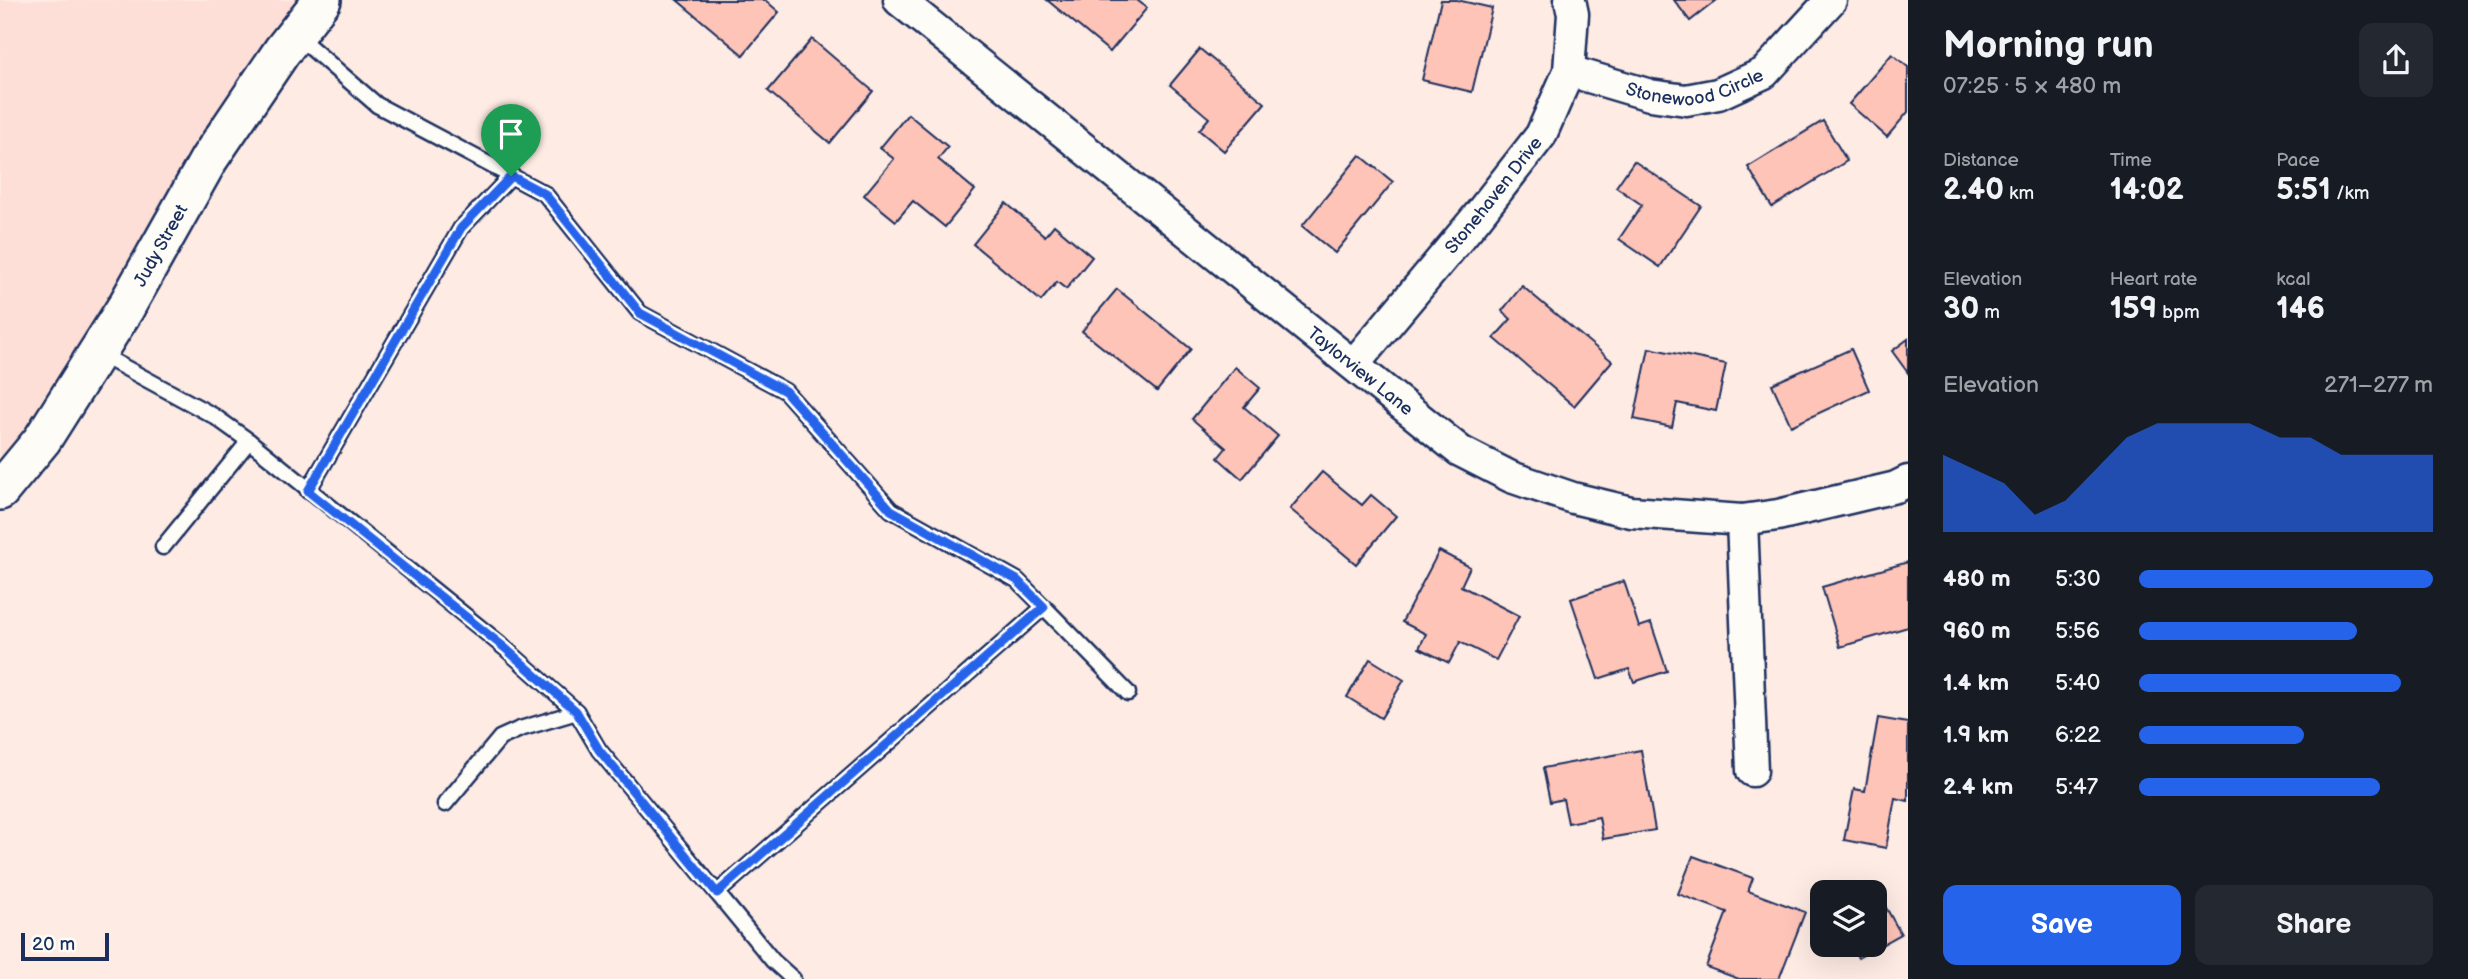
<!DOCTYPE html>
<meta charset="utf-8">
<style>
body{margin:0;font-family:"Balsamiq Sans",sans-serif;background:#242831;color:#f1f3f6;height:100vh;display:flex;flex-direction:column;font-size:26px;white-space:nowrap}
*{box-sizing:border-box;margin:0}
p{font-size:23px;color:#9ea1a6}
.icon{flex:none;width:38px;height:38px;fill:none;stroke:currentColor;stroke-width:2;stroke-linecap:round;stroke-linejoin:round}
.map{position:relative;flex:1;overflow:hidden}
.side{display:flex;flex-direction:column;background:#171b24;width:560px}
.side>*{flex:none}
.tools{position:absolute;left:1810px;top:880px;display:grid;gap:14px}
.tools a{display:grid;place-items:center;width:77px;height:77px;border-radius:14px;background:#171b24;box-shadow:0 7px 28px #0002;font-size:35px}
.scale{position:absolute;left:21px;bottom:18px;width:88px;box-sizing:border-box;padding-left:7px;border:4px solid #1b2f5e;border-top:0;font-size:19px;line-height:24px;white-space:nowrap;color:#1b2f5e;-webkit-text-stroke:5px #fdfcf7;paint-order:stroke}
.pin{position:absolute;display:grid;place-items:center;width:60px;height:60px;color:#fff;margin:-72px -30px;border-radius:50% 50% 50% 0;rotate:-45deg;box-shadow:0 0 7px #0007}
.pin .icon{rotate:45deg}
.round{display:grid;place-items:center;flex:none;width:74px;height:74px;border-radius:14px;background:#242831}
.overview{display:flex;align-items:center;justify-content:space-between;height:119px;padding:0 35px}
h1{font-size:38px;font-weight:600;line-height:52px}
.stats{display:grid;grid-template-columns:repeat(3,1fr);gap:10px;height:119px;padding:7px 35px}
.stats div{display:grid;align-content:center}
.stats b{font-size:30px;font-weight:600}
.stats small{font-size:19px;font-weight:400}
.stats p{font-size:19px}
.chart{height:196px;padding:14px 35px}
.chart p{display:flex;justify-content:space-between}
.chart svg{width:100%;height:126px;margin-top:7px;fill:#2563eb;opacity:.7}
.cta{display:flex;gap:14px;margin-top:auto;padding:14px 35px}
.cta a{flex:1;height:80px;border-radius:14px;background:#2563eb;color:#fff;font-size:28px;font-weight:600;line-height:80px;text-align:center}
.cta a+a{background:#242831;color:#f1f3f6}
ul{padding:0 35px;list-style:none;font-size:23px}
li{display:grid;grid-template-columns:112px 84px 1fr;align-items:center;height:52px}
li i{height:18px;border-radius:9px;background:#2563eb}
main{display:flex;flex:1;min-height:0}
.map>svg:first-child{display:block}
.built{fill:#fedfd7}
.building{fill:#ffc4b8;stroke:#1b2f5e;stroke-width:2}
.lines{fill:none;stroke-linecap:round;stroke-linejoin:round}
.service-casing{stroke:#1b2f5e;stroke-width:19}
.minor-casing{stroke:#1b2f5e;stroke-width:35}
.tertiary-casing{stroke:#1b2f5e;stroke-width:42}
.service{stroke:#fdfcf7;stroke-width:14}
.minor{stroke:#fdfcf7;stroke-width:30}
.tertiary{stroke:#fdfcf7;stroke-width:37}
.route-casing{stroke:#fff;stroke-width:14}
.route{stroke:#2563eb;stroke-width:9}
.labels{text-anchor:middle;stroke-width:5;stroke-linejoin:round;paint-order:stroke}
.street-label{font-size:18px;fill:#1b2f5e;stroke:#fdfcf7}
</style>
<main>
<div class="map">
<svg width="1908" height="979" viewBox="0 0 1908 979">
<rect width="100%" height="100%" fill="#feebe4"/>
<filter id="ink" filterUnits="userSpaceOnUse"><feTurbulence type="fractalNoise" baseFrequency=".0143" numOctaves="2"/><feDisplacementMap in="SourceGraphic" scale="14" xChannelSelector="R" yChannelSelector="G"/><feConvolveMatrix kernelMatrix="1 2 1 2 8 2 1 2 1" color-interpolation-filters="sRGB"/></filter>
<g filter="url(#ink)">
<path class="built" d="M0,0H323L0,491Z"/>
<g class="building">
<path d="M677,0H765L779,12L743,55Z"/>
<path d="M1047,0H1137L1147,8L1110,52Z"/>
<path d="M1441,0H1457L1492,8L1472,92L1422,80Z"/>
<path d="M1674,0H1717L1690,21Z"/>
<path d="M812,39L873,91L830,143L768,91Z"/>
<path d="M1200,49L1265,103L1224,151L1199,130L1209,118L1170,85Z"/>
<path d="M1892,54L1908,67V112L1887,137L1849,104Z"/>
<path d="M908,114L948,147L938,159L975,190L945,227L913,201L896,221L864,195L894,159L880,148Z"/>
<path d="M1823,121L1847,161L1772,207L1748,167Z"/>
<path d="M1360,155L1393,182L1335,253L1302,226Z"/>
<path d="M1634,161L1701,206L1660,267L1619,239L1642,205L1616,187Z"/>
<path d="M1006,203L1045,236L1054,225L1092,257L1066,289L1057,282L1041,301L973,244Z"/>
<path d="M1522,286L1612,361L1574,406L1494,338L1511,319L1502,311Z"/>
<path d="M1117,289L1191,349L1157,391L1082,331Z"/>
<path d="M1908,339V373L1892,351Z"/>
<path d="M1649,348L1726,364L1716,411L1677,403L1672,427L1634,419Z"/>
<path d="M1851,349L1869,390L1791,426L1772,384Z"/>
<path d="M1235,367L1260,388L1244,407L1278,436L1242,479L1218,458L1226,448L1192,419Z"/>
<path d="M1322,472L1362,505L1371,495L1396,516L1356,564L1290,509Z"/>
<path d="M1439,551L1470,567L1461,586L1519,616L1496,660L1460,642L1449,663L1419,648L1426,634L1402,622Z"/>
<path d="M1908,562V627L1840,647L1822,587Z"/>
<path d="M1624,581L1639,627L1651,623L1667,671L1634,682L1629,669L1598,679L1571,599Z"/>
<path d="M1370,659L1404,680L1381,718L1347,697Z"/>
<path d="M1878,718L1908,723V801L1895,798L1886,848L1844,840L1854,789L1865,791Z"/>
<path d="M1641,750L1655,830L1603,839L1599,817L1568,823L1563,799L1550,802L1543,768Z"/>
<path d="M1693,856L1753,878L1748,891L1805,912L1779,979H1739L1706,967L1727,912L1678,894Z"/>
<path d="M1880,897L1901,934L1858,958L1851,945H1874V900Z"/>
</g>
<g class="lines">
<defs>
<g id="service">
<path d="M295,34L377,105L545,194L640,313L785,391L891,510L1017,580L1044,607"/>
<path d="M98,353L214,416L249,441L505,648L576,711L599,750L773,961L793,979"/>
<path d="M308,491L461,228L511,176"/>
<path d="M163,547L249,441"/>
<path d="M445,804L500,738L520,729L577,712"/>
<path d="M717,893L1044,607L1128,693"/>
</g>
<g id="minor">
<path id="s1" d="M899,0L1460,451L1511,477L1573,498L1631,512L1742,520L1778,515L1896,487L1908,481"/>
<path id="s2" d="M1569,71L1650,95L1686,100L1718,94L1764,73L1831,0"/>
<path id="s3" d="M1354,364L1477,217L1541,135L1569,71L1573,14L1570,0"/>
<path d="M1742,520L1752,771"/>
</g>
<g id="tertiary">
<path id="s4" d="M0,491L42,440L126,307L209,159L282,51L322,0"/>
</g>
</defs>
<use href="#service" class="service-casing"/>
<use href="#minor" class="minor-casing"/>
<use href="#tertiary" class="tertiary-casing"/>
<use href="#service" class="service"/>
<use href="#minor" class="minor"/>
<use href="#tertiary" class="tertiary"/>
</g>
</g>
<g class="lines" filter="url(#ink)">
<defs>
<path id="route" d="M511,176L545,194L640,313L785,391L891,510L1017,580L1044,607L717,893L599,750L576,711L505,648L308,491L461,228Z"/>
</defs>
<use href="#route" class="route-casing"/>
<use href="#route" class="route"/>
</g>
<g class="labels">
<g class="street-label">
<text dy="6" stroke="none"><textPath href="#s2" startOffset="131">Stonewood Circle</textPath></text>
<text dy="6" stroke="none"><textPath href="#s3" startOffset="219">Stonehaven Drive</textPath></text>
<text dy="6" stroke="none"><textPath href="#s4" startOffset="294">Judy Street</textPath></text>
<text dy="6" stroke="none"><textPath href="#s1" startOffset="592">Taylorview Lane</textPath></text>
</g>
</g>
</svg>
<div class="tools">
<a><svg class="icon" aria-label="layers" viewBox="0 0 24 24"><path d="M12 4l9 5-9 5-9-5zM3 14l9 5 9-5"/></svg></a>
</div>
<div class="scale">20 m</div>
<div class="pin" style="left:511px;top:176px;background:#1e9e55"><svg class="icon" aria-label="arrive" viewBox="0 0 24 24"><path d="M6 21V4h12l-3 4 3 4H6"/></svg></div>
</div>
<section class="side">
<div class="overview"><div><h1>Morning run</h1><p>07:25 · 5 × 480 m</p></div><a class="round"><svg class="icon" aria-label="share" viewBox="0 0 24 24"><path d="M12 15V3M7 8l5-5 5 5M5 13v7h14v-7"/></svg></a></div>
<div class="stats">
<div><p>Distance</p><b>2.40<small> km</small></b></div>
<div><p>Time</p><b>14:02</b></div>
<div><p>Pace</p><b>5:51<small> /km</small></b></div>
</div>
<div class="stats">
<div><p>Elevation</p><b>30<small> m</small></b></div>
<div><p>Heart rate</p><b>159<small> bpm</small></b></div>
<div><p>kcal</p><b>146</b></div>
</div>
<div class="chart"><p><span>Elevation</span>271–277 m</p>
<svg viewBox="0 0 160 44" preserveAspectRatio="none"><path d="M0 44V17L10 22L20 27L30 38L40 33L50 22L60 11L70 6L80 6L90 6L100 6L110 11L120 11L130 17L140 17L150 17L160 17V44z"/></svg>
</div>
<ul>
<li><b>480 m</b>5:30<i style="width:100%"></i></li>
<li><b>960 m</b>5:56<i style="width:74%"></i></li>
<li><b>1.4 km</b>5:40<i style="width:89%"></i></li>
<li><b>1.9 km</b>6:22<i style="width:56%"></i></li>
<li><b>2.4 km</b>5:47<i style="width:82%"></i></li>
</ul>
<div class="cta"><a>Save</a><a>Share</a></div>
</section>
</main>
